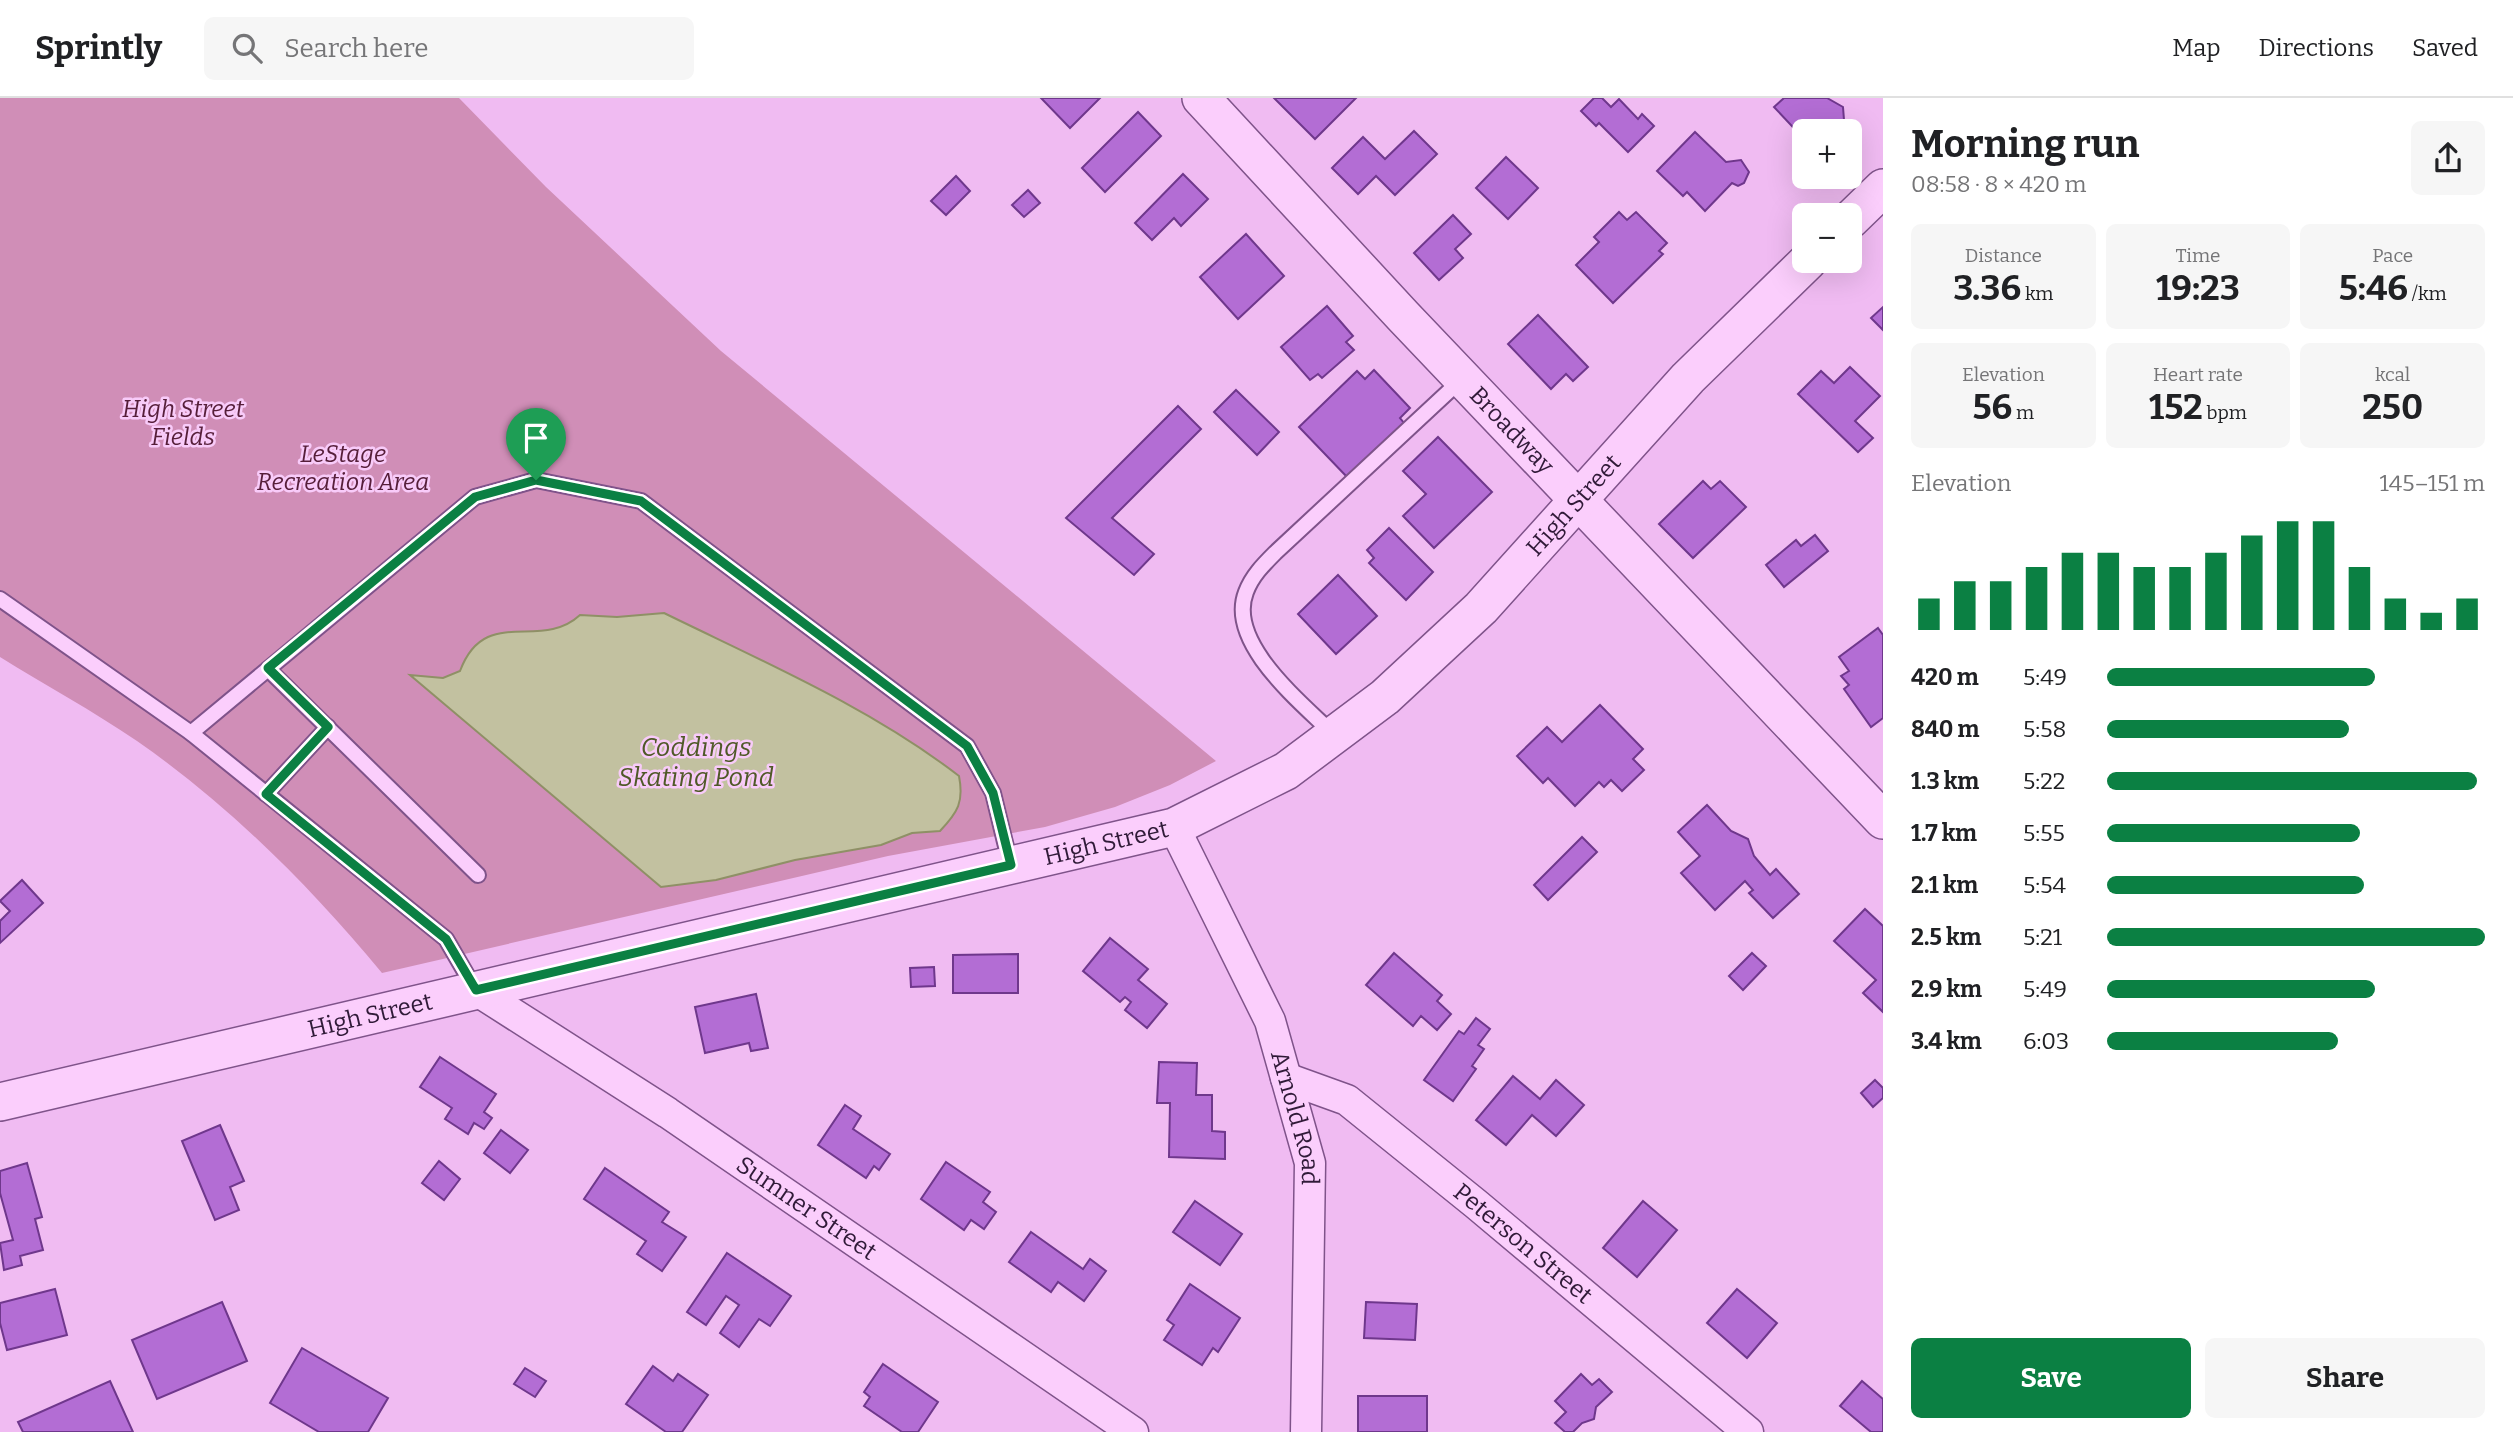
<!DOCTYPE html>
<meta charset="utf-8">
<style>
body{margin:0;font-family:Bitter,serif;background:#f6f6f6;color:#202124;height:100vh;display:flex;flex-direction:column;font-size:26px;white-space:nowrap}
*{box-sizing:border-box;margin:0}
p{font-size:23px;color:#757577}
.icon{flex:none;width:38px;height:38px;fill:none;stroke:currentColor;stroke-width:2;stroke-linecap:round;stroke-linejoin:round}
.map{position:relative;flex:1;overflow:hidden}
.details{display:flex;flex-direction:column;background:#fff;width:630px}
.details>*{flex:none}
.controls{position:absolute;left:1792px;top:21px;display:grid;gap:14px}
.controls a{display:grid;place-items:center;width:70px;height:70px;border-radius:10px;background:#fff;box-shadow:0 7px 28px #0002;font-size:35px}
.pin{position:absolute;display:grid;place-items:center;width:60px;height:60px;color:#fff;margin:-72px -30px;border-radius:50% 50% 50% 0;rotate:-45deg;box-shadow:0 0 7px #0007}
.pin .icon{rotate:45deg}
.round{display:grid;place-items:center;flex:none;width:74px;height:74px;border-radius:10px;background:#f6f6f6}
.overview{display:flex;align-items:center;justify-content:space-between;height:119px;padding:0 28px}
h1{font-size:38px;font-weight:700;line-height:52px}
.metrics{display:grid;grid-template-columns:repeat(3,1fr);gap:10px;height:119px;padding:7px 28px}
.metrics div{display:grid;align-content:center;border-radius:10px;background:#f6f6f6;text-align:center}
.metrics b{font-size:35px;font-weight:700}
.metrics small{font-size:19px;font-weight:400}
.metrics p{font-size:19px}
.chart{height:196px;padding:14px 28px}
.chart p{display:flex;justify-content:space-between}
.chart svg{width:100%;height:126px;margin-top:7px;stroke:#0b8043;stroke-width:6}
.action{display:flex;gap:14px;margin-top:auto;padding:14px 28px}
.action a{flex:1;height:80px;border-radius:10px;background:#0b8043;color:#fff;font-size:28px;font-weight:700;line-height:80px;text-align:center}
.action a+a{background:#f6f6f6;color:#202124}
ul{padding:0 28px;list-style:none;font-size:23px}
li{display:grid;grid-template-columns:112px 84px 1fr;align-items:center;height:52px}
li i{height:18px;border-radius:9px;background:#0b8043}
header{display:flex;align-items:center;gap:42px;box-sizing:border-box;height:98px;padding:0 35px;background:#fff;border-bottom:2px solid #e0e0e0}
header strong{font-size:33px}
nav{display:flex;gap:38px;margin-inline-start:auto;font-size:24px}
.search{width:490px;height:63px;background:#f6f6f6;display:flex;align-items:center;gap:18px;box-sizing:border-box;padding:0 24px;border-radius:10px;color:#757577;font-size:26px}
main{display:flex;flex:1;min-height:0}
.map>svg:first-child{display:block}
.green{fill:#d08eb7}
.water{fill:#c2c1a0;stroke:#8f9066;stroke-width:2}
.building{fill:#b36dd4;stroke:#6f378c;stroke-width:2}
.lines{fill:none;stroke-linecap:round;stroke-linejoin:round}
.service-casing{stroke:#7f538a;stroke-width:18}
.minor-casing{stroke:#7f538a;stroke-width:33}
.tertiary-casing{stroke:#7f538a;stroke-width:40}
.service{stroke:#fbcefc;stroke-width:14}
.minor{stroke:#fbcefc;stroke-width:30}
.tertiary{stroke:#fbcefc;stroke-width:37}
.route-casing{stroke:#fff;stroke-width:14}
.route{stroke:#0b8043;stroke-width:9}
.labels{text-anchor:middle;stroke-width:5;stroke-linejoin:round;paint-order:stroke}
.park-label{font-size:24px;font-style:italic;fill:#561e39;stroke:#f8cbf9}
.street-label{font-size:24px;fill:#301a38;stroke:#f8cbf9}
.water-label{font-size:26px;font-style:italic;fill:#4f5927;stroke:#f8cbf9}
</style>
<header>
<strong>Sprintly</strong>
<div class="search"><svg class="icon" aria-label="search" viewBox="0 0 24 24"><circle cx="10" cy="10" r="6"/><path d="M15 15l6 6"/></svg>Search here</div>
<nav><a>Map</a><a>Directions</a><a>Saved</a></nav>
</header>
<main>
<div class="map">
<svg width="1883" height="1334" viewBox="0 0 1883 1334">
<rect width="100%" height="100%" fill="#f0bbf2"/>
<path class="green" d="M0,0H459L546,89L721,253L1216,663L1170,687L1115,709L1045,729L888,758L382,875C310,788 229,707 137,643C93,613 45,587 0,559Z"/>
<path class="water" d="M664,515C764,564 871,610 959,678C964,704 958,714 940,733L912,735L881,747L795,762L716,782L661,789L410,577L443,580L460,573C485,506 540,554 580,517L617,519Z"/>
<g class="building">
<path d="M1041,0H1100L1070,30Z"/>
<path d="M1274,0H1356L1315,41Z"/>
<path d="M1594,0H1602L1611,9L1619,1L1638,21L1642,16L1654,28L1628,54L1599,25L1596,28L1581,13Z"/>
<path d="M1784,0H1827L1843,9L1844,22L1835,30L1822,29L1817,33H1804V41L1774,9Z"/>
<path d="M1138,14L1161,38L1105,94L1082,70Z"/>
<path d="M1414,33L1437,56L1395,97L1376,78L1358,96L1332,70L1363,39L1385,61Z"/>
<path d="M1695,34L1726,64L1741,62L1749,74L1744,85L1738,88L1732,85L1705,113L1687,94L1683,98L1657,73Z"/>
<path d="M1506,59L1538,90L1508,121L1476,90Z"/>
<path d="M1183,76L1208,101L1181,128L1174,120L1152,142L1135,125Z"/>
<path d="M956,78L970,93L946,117L931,103Z"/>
<path d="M1028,92L1040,105L1024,119L1012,107Z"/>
<path d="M1619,114L1627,122L1636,114L1667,145L1659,153L1663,156L1613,205L1576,167L1599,144L1594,139Z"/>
<path d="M1453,117L1471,136L1455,151L1463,160L1439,182L1414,155Z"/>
<path d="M1246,136L1284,178L1238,221L1200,179Z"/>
<path d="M1327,208L1353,238L1346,244L1354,252L1322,280L1318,276L1310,282L1281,249Z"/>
<path d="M1883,209V232L1871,220Z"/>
<path d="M1538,217L1588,269L1573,283L1566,276L1551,291L1508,246Z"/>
<path d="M1850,269L1880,298L1855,323L1873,340L1858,354L1798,296L1821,273L1834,285Z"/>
<path d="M1374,272L1410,310L1400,320L1404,325L1348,380L1299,329L1357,273L1365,281Z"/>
<path d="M1236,292L1279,334L1257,357L1214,314Z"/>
<path d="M1178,308L1201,331L1112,420L1154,456L1134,477L1066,420Z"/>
<path d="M1438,339L1492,394L1434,450L1403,418L1426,396L1403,373Z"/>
<path d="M1703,383L1711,391L1720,383L1746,409L1693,460L1659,426Z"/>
<path d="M1389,430L1433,474L1406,502L1369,465L1374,460L1367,452Z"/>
<path d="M1815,437L1828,453L1784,489L1766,467L1796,442L1801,448Z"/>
<path d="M1338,477L1377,518L1336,556L1298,516Z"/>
<path d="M1878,530L1883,537V620L1871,629L1844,591L1849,587L1841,578L1849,573L1839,559Z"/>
<path d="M1600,607L1643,651L1633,661L1644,672L1622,693L1611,682L1604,689L1599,684L1575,708L1548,680L1543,685L1517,658L1547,629L1562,644Z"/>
<path d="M1707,707L1731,733L1748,741L1754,758L1770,777L1776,771L1799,796L1773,820L1749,795L1753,792L1745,783L1715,812L1681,775L1700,758L1678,734Z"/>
<path d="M1582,739L1597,754L1548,802L1534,787Z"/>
<path d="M22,782L43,805L0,845V823L10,813L0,803Z"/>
<path d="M1865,811L1883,828V914L1863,895L1876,882L1834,843Z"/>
<path d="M1110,840L1148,871L1138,882L1167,906L1147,930L1125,912L1131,904L1125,899L1120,904L1083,873Z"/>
<path d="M1394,855L1442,897L1437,903L1451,916L1437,932L1421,918L1413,928L1366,887Z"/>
<path d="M1752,855L1766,868L1743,892L1729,878Z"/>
<path d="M1018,856V895H953V857Z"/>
<path d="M934,869L935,888L911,889L910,870Z"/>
<path d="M756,896L768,950L751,953L749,945L705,955L695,909Z"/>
<path d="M1476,920L1490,931L1478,947L1484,951L1472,968L1476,971L1453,1003L1424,982L1459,933L1464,936Z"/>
<path d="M440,959L496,996L484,1014L492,1020L484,1031L474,1025L468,1036L445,1021L452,1010L420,989Z"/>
<path d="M1159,964L1197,965L1196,997H1212V1033L1225,1034V1061L1169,1059L1170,1005H1157Z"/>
<path d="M1513,978L1540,1001L1556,982L1584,1007L1556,1038L1532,1017L1506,1047L1476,1022Z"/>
<path d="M1875,982L1883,990V1000L1873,1009L1861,995Z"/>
<path d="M845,1007L861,1018L853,1031L890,1056L879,1072L874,1068L866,1080L818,1047Z"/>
<path d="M220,1027L244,1083L230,1089L239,1112L215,1122L182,1043Z"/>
<path d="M501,1032L528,1052L510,1075L484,1055Z"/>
<path d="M439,1063L460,1081L444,1102L422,1085Z"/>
<path d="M946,1064L990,1094L983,1104L996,1114L984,1131L971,1122L964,1132L921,1101Z"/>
<path d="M27,1065L42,1119L35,1121L43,1152L20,1158L22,1167L4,1172L0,1145L13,1142L0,1095V1073Z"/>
<path d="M605,1070L669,1114L662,1124L686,1139L662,1173L637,1156L646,1143L584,1101Z"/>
<path d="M1195,1103L1242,1136L1220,1167L1173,1134Z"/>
<path d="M1643,1103L1677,1132L1637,1179L1603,1150Z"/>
<path d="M1031,1134L1083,1171L1090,1161L1106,1173L1084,1203L1058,1184L1051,1194L1009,1164Z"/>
<path d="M727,1155L791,1198L770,1228L759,1221L739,1249L720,1235L739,1207L726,1198L706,1227L687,1214Z"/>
<path d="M1190,1186L1240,1220L1218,1254L1213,1250L1202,1267L1164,1242L1174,1227L1167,1222Z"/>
<path d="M55,1191L67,1237L7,1252L0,1225V1205Z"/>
<path d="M1737,1191L1777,1225L1747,1260L1707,1225Z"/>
<path d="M222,1204L247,1263L157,1301L132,1242Z"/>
<path d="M1366,1204L1417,1206L1415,1242L1364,1240Z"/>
<path d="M302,1250L388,1300L368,1334H319L270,1305Z"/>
<path d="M883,1266L938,1304L918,1334H902L864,1308L870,1299L864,1294Z"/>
<path d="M653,1268L673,1283L678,1276L708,1297L682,1334H666L626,1306Z"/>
<path d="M525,1270L546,1283L535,1299L514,1286Z"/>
<path d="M1581,1276L1592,1287L1599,1281L1612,1294L1596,1309L1594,1321L1582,1325L1573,1334H1565L1555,1325L1566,1314L1555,1303Z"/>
<path d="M110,1283L133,1334H23L18,1324Z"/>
<path d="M1862,1283L1883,1301V1334H1871L1840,1308Z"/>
<rect x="1358" y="1298" width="69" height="36"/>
</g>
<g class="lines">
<defs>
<g id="service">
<path d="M0,501L191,635L446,841L475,891"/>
<path d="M268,571L478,777"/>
<path d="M191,635L475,399L536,382L641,403L967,648L993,695L1010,765"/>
<path d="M1333,636C1302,605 1226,545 1246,494C1252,478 1263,467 1275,455L1462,281"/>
<path d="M266,696L328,629"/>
</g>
<g id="minor">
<path id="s1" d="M1174,729L1270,923L1310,1065L1306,1334"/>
<path id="s2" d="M476,892L668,1015L1133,1334"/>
<path id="s3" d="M1286,980L1347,1002L1476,1106L1748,1334"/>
</g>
<g id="tertiary">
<path id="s4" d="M1201,0L1403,218L1883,722"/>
<path d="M1850,122L1883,90"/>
<path id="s5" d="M0,1004L1174,729L1286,673L1385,599L1481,510L1688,280L1808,163"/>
</g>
</defs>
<use href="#service" class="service-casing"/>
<use href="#minor" class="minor-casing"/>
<use href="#tertiary" class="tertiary-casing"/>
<use href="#service" class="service"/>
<use href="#minor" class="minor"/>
<use href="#tertiary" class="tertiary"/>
</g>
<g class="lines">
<defs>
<path id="route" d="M536,382L641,403L967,648L993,695L1011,767L476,892L446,841L266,696L328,629L268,570L475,399Z"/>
</defs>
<use href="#route" class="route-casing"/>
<use href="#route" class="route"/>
</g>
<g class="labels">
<g class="park-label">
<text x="183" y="319">High Street<tspan x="183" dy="28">Fields</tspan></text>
<text x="343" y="364">LeStage<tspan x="343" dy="28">Recreation Area</tspan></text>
</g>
<g class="street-label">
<text dy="8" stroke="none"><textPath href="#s4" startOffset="455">Broadway</textPath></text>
<text dy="8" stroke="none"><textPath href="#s5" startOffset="1724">High Street</textPath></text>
<text dy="8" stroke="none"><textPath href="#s5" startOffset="1136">High Street</textPath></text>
<text dy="8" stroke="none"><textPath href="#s5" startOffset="380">High Street</textPath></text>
<text dy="8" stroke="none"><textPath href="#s1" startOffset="317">Arnold Road</textPath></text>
<text dy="8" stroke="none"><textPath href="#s2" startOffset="396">Sumner Street</textPath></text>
<text dy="8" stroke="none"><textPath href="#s3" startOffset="292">Peterson Street</textPath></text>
</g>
<g class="water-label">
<text x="696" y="658">Coddings<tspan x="696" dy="30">Skating Pond</tspan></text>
</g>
</g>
</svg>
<div class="controls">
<a>+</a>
<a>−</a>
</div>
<div class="pin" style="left:536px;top:382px;background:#1e9e55"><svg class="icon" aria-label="arrive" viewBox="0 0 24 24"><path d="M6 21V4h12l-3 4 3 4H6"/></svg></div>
</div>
<section class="details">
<div class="overview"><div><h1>Morning run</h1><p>08:58 · 8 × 420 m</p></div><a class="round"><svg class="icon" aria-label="share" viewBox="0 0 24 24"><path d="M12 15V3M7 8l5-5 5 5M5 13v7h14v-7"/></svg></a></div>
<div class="metrics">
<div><p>Distance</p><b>3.36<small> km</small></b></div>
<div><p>Time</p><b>19:23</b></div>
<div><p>Pace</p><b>5:46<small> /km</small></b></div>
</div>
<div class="metrics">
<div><p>Elevation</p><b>56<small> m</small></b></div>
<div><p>Heart rate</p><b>152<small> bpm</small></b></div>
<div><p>kcal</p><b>250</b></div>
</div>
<div class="chart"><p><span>Elevation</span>145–151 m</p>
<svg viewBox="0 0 160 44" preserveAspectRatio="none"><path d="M5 44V33M15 44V27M25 44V27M35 44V22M45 44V17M55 44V17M65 44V22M75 44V22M85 44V17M95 44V11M105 44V6M115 44V6M125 44V22M135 44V33M145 44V38M155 44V33"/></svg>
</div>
<ul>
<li><b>420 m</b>5:49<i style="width:71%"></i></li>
<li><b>840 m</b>5:58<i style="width:64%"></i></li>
<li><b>1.3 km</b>5:22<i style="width:98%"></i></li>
<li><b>1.7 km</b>5:55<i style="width:67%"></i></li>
<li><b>2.1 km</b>5:54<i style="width:68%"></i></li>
<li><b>2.5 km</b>5:21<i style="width:100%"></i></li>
<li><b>2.9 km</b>5:49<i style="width:71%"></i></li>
<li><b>3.4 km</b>6:03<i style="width:61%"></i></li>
</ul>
<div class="action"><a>Save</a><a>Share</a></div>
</section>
</main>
